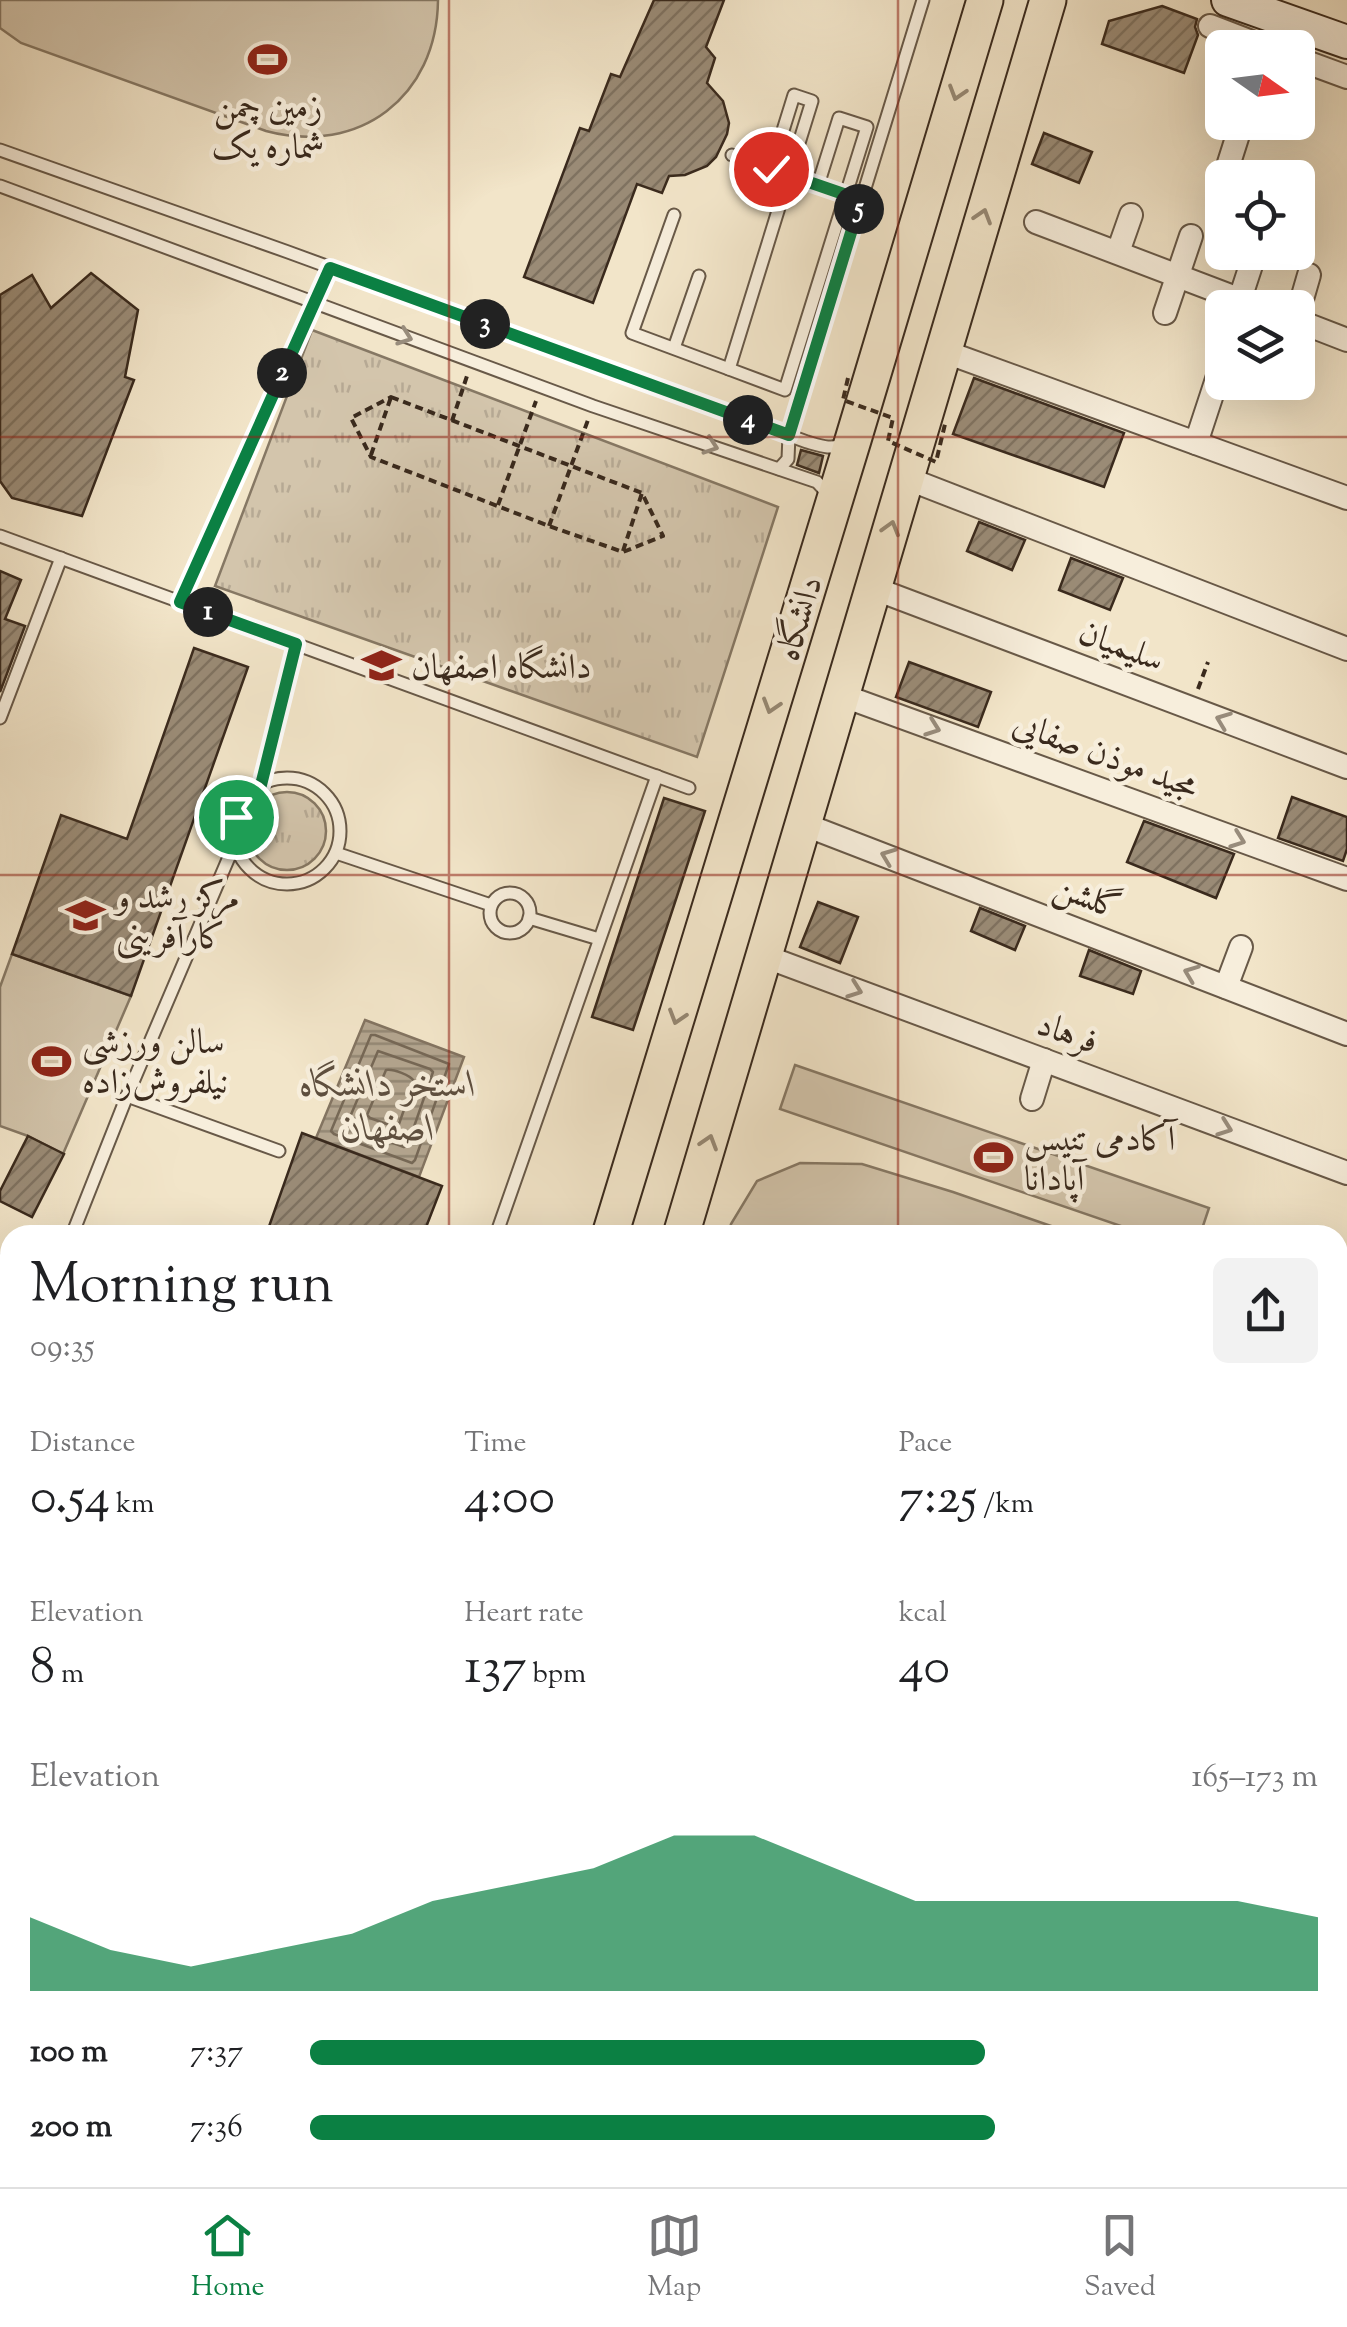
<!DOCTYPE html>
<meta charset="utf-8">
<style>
body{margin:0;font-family:"Sorts Mill Goudy",Amiri,serif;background:#f2f2f2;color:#202124;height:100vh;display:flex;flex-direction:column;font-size:38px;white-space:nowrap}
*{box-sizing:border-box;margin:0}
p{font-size:32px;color:#757577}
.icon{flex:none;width:55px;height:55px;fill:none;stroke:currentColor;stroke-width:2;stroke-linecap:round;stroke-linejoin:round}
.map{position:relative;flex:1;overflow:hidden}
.details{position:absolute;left:0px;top:1225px;width:1348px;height:962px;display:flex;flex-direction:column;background:#fff;border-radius:30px 30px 0 0;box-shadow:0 10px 40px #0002}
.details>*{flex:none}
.needle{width:65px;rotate:104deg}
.controls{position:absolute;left:1205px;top:30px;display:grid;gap:20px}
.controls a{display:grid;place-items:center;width:110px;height:110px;border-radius:15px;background:#fff;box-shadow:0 10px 40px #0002;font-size:50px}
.pin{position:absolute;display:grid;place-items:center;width:85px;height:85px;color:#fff;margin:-42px;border:5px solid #fff;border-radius:50%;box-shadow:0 2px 10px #0007}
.km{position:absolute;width:50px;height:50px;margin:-25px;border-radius:50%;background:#222;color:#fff;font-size:28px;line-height:50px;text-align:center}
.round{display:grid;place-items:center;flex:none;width:105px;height:105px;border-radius:15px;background:#f2f2f2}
.overview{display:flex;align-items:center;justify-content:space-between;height:170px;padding:0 30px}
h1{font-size:55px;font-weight:600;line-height:75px}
.stats{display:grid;grid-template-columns:repeat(3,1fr);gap:15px;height:170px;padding:10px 30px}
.stats div{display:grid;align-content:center}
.stats b{font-size:50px;font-weight:600}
.stats small{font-size:28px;font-weight:400}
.stats p{font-size:28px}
.chart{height:280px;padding:20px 30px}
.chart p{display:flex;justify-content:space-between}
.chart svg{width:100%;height:180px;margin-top:10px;fill:#0b8043;opacity:.7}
ul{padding:0 30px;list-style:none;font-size:32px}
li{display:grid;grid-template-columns:160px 120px 1fr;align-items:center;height:75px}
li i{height:25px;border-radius:12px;background:#0b8043}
.dock{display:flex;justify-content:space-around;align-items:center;height:140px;border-top:2px solid #e0e0e0;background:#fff;font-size:28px;color:#757577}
.dock a{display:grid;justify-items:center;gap:5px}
.dock .on{color:#0b8043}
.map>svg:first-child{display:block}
.grass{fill:url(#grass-tufts);stroke:#867864;stroke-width:2.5}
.pitch{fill:#d3c5ac;stroke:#867864;stroke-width:2.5}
.water{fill:url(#water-rules);stroke:#837461;stroke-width:2.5}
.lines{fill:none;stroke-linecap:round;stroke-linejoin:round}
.shore{stroke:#766856;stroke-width:2.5}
.building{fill:url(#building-hatch);stroke:#3a2a1d;stroke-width:2.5}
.service-casing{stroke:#685948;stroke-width:15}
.minor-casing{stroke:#685948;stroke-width:26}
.tertiary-casing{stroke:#685948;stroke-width:31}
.secondary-casing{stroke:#3a2a1d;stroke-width:36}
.primary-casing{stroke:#3a2a1d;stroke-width:39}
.path{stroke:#3a2a1d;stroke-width:4;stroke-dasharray:8 5;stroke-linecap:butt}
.service{stroke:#f7eedc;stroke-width:11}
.minor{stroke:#f7eedc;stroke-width:22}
.tertiary{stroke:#f7eedc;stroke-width:28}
.secondary{stroke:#f7eedc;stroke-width:32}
.primary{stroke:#f2e5c9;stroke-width:35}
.path-bridge{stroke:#3a2a1d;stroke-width:4;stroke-dasharray:8 5;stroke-linecap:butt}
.oneway{stroke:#968873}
.oneway2{stroke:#988c7c}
.route-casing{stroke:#fff;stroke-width:20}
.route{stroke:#0b8043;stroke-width:12}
.grid{fill:none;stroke:#8f2418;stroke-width:2.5;stroke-opacity:0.55}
.labels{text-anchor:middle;stroke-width:9;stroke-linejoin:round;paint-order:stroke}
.poi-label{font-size:35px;fill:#3a2a1d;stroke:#f7eedc;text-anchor:start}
.street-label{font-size:35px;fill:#3a2a1d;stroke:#f7eedc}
.water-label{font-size:38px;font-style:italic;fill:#5e4f3f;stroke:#f7eedc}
</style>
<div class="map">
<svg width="1347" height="2187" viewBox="0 0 1347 2187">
<defs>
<pattern id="grass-tufts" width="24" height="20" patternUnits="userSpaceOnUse" patternTransform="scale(2.5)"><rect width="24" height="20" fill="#d3c5ac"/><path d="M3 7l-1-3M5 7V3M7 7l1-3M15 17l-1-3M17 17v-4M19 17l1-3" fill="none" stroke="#b6a994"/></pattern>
<pattern id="water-rules" width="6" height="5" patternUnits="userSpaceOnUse" patternTransform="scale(2.5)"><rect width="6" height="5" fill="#b3a58f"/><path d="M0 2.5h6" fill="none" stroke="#938774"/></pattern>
<pattern id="building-hatch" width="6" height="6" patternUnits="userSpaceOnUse" patternTransform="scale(2.5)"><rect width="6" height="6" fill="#9a8b76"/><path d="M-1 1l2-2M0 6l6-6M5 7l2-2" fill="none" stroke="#7f7260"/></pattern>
</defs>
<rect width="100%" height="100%" fill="#f2e5c9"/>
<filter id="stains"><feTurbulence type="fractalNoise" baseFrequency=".002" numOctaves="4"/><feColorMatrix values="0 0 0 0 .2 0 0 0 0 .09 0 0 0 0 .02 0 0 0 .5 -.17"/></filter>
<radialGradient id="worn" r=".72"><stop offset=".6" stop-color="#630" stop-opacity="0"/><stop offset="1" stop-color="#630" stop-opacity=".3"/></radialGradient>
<g class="grass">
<path d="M312,330L778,507L697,757L215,586Z"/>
<circle cx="287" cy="831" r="39"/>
</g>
<g class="pitch">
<path d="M0,0H438C437,97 359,156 266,131L21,43L0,28Z"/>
<path d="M12,954L131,996L63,1154L28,1136L0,1126V987Z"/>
<path d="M795,1065L1209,1208L1200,1235H1147L780,1109Z"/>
<path d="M800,1163L862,1164L953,1192L1077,1235H728L731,1224L757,1181Z"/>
</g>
<path class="water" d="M365,1020L464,1057L419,1177L316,1138Z"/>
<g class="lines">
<g class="shore">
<path d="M371,1035H375L449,1064L415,1160L412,1163L334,1134L331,1131Z"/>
<path d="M378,1051L430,1069L433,1072L408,1144L404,1147L350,1127L347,1124Z"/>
<path d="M386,1070C394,1069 410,1075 414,1081L399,1124L395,1127L370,1118L367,1115Z"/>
</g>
</g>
<g class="building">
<path d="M654,0H724L706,47L715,58L707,83L723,101L729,123L727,134L716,157L707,166L685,175L669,176L662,193L637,184L593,303L524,277L580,128L589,131L611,74L620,77Z"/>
<path d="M1162,6L1197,19L1195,27L1198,35L1184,73L1102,44L1109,21Z"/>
<path d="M1044,133L1092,152L1079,183L1032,164Z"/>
<path d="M91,273L138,310L125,377L134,380L82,516L12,498L0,481V295L32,275L51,308Z"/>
<path d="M974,378L1124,433L1104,487L953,434Z"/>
<path d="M801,450L823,456L819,473L797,465Z"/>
<path d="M979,522L1025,540L1012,570L967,551Z"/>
<path d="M1071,558L1123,578L1110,610L1059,590Z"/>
<path d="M0,571L21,580L5,619L25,626L0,692Z"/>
<path d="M194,648L248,667L131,996L12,954L61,815L127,839Z"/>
<path d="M909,662L991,692L978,727L896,697Z"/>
<path d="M1292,797L1347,817V849L1343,861L1278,838Z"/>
<path d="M664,798L705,811L633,1030L592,1017Z"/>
<path d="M1144,821L1234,854L1216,898L1127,862Z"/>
<path d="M818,902L858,917L840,963L800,947Z"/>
<path d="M980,908L1025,926L1015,950L971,931Z"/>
<path d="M1089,950L1141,971L1133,994L1080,976Z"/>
<path d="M302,1133L442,1186L423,1235H266Z"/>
<path d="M28,1136L64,1154L32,1217L0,1201V1191Z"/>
</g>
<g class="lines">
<defs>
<g id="service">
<path d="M0,150L288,252L807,442C821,446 831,450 845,444"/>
<path d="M732,155L853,197"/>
<path d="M771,169L794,95L812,101L729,369L785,390L867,127L839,118L818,185"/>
<path d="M0,186L593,406L817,482L828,494"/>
<path d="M674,215L632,333L729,369"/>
<path d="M674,348L699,276"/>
<path d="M779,469L788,459L789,435L923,0"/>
<path d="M0,536L689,788"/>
<path d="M180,602L330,268"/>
<path d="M0,718L61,558"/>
<circle cx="287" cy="831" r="53"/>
<path d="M261,785L296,644"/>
<path d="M336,853L491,905"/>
<circle cx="510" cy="913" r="20"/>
<path d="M529,918L599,939"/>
<path d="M127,1096L279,1151"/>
<path d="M72,1235L127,1096L235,843"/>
<path d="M496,1235L657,776"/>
<path d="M0,1261L10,1265"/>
<path d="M29,2187L32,2178"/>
</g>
<g id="minor">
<path d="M1210,26L1267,48"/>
<path d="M1298,59L1347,77"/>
<path d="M1228,166L1242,122"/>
<path d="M1036,222L1262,308"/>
<path d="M1118,252L1131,215"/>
<path d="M1237,308L1253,259"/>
<path d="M1165,313L1191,236"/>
<path d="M1298,313L1309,275"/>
<path d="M1298,321L1347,340"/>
<path d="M943,351L1347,498"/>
<path d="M1196,443L1218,376"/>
<path d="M906,478L1347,649"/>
<path d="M873,588L1347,767"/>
<path d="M841,695L1347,879"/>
<path d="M803,824L1347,1034"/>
<path d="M764,956L1347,1173"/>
<path d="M1226,987L1241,947"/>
<path d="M1032,1099L1044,1060"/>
<path d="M1338,1299L1347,1302"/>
<path d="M0,1679L10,1648"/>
<path d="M1338,1808L1347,1782"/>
<path d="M1338,2116L1347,2091"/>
<path d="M1063,2183L1072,2187"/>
<path d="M596,2187L599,2178"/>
<path d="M710,2187L714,2178"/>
<path d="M883,2187L886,2178"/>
<path d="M1185,2187L1189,2178"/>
<path d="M1310,2187L1314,2178"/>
</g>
<path id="tertiary" d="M1338,1487L1347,1463"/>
<path id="secondary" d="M1228,0L1347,42"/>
<g id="primary">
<path d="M610,1235L853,440L985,0"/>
<path d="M681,1235L1048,0"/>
<path d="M0,1359L10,1362"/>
<path d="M0,1394L10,1398"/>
<path d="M1338,1834L1347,1838"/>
<path d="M1338,1915L1347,1918"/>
<path d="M389,2187L392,2178"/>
<path d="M439,2187L442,2178"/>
</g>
</defs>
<use href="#service" class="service-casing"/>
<use href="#minor" class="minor-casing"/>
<use href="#tertiary" class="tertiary-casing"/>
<use href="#secondary" class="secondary-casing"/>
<use href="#primary" class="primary-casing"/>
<g class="path">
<path d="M391,397L642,493L663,536L623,552L549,526L371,457L351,418Z"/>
<path d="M452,421L468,373"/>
<path d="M371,455L391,397"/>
<path d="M498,505L536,401"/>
<path d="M549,526L588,420"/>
<path d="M623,551L642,493"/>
<path d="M1198,689L1208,662"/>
</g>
<use href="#service" class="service"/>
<use href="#minor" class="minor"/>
<use href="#tertiary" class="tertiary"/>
<use href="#secondary" class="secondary"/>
<use href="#primary" class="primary"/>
<path class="path-bridge" d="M848,378L843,400L893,418L888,441L936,462L945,424"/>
</g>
<defs><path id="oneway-chevron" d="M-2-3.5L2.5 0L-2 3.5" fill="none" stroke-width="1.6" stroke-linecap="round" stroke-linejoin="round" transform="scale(2.5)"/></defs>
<g class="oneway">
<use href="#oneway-chevron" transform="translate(957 93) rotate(107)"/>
<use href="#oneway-chevron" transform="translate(983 216) rotate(-73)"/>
<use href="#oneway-chevron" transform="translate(891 528) rotate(-74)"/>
<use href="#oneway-chevron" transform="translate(771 706) rotate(107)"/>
<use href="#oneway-chevron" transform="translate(677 1017) rotate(107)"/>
<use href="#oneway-chevron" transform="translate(709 1142) rotate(-73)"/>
</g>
<g class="oneway2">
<use href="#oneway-chevron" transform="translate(405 337) rotate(20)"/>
<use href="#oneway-chevron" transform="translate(711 446) rotate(19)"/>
<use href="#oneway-chevron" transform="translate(1223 720) rotate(-159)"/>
<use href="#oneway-chevron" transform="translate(933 728) rotate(20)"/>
<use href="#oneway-chevron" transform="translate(1238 840) rotate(20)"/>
<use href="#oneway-chevron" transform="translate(888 856) rotate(-159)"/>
<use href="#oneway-chevron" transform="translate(1191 973) rotate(-159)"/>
<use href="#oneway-chevron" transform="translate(855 990) rotate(20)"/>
<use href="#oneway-chevron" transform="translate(1225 1128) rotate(20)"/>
</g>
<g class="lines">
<defs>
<path id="route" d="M236,817L243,802L261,785L296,644L180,602L330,268L789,435L861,200L771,169"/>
</defs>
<use href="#route" class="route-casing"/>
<use href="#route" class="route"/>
</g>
<path class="grid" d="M449,0V1235M898,0V1235M0,437H1347M0,875H1347M0,1312H10M1338,1312H1347M0,1750H10M1338,1750H1347M449,2178V2187M898,2178V2187"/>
<defs>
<symbol id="stadium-bare" viewBox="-9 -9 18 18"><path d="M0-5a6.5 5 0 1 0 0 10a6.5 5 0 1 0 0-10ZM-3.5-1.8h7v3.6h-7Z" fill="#8f2418" stroke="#f7eedc" stroke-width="2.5" paint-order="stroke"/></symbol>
<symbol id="university-bare" viewBox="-9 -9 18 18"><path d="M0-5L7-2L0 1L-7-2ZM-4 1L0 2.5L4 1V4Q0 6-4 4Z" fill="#8f2418" stroke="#f7eedc" stroke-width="2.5" paint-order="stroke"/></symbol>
</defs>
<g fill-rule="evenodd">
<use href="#stadium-bare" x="240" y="32" width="55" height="55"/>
<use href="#university-bare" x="354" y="638" width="55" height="55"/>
<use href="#university-bare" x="58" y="888" width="55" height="55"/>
<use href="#stadium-bare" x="24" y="1034" width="55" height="55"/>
<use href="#stadium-bare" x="966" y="1130" width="55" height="55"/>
</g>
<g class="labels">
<g class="poi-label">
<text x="268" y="118" text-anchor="middle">زمین چمن<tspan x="268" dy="40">شماره یک</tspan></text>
<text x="411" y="678">دانشگاه اصفهان</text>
<text x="116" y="908">مرکز رشد و<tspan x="116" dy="40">کارآفرینی</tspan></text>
<text x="82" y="1053">سالن ورزشی<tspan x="82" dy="40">نیلفروش‌زاده</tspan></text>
<text x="1024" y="1150">آکادمی تنیس<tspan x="1024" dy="40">آپادانا</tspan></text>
</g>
<g class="street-label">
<text transform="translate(798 618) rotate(-73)" y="12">دانشگاه</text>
<text transform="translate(1122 645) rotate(21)" y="12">سلیمیان</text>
<text transform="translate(1106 754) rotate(20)" y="12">مجید موذن صفایی</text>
<text transform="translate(1088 896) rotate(21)" y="12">گلشن</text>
<text transform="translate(1068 1032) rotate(20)" y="12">فرهاد</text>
</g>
<g class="water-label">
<text x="388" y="1096">استخر دانشگاه<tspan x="388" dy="44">اصفهان</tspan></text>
</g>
</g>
<rect width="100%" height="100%" filter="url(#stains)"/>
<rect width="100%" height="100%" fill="url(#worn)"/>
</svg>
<div class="controls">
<a><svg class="needle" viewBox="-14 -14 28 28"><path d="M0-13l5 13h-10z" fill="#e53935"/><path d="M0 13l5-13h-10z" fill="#757577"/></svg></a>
<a><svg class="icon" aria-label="locate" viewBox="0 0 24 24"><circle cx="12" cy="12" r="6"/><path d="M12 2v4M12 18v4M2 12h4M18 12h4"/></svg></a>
<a><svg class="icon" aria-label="layers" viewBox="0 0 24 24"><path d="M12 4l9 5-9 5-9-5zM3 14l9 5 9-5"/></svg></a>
</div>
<div class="pin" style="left:236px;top:817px;background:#1e9e55"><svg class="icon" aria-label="arrive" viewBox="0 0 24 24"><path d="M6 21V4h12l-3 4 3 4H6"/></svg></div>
<div class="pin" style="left:771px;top:169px;background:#d93025"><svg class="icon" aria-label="check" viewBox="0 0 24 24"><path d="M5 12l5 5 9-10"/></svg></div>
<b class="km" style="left:208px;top:612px">1</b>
<b class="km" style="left:282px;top:373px">2</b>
<b class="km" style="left:485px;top:324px">3</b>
<b class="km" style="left:748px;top:420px">4</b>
<b class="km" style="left:859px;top:209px">5</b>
<section class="details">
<div class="overview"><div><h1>Morning run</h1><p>09:35</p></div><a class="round"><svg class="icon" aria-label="share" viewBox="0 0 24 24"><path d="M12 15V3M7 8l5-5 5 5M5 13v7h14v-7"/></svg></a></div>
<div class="stats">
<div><p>Distance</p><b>0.54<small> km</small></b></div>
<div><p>Time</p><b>4:00</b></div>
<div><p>Pace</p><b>7:25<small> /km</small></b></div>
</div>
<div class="stats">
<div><p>Elevation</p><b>8<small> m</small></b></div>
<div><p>Heart rate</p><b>137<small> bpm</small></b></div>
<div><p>kcal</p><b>40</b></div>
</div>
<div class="chart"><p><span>Elevation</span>165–173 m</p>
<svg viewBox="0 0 160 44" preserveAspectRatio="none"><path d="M0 44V26L10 34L20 38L30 34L40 30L50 22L60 18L70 14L80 6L90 6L100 14L110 22L120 22L130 22L140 22L150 22L160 26V44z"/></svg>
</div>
<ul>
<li><b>100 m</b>7:37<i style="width:67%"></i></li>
<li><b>200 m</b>7:36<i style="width:68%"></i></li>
</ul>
</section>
</div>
<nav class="dock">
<a class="on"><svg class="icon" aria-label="home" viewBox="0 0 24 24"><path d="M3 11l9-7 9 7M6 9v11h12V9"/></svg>Home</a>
<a><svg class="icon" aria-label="map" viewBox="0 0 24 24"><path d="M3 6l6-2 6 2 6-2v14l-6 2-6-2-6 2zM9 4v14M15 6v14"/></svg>Map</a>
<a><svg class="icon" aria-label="saved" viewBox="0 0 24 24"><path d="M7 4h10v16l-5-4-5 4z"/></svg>Saved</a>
</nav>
